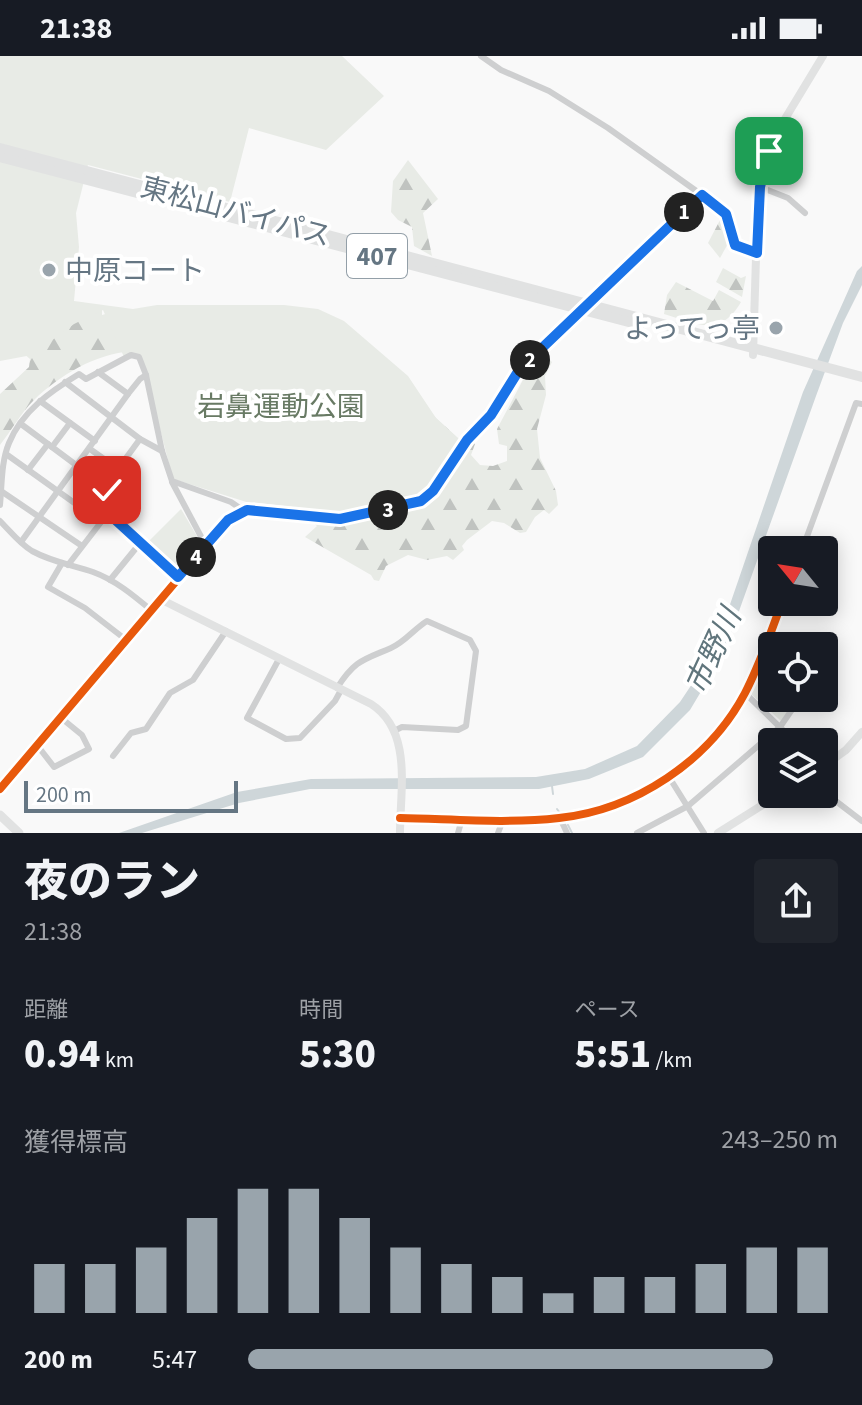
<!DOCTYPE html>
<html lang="ja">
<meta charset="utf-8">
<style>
body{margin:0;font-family:"Source Sans 3","Noto Sans JP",sans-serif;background:#20242c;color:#f1f3f6;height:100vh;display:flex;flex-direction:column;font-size:30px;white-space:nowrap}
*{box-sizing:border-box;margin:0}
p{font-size:26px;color:#9ea1a6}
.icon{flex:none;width:44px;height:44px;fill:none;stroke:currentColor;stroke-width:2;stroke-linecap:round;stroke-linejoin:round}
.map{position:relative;height:777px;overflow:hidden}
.details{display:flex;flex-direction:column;background:#171b24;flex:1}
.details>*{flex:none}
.needle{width:52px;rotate:300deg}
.controls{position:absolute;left:758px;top:480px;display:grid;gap:16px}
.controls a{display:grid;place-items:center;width:80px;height:80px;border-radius:8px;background:#171b24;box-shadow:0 4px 20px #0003;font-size:40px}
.scale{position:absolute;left:24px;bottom:20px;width:214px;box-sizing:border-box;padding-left:8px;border:4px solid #657683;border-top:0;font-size:22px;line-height:28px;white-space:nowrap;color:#657683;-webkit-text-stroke:6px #fff;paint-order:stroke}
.pin{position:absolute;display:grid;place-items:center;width:68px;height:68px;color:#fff;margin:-34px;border-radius:16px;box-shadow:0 4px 12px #0006}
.km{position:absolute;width:40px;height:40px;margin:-20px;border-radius:50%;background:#222;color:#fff;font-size:22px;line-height:40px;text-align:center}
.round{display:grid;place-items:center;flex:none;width:84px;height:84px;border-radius:8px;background:#20242c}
.head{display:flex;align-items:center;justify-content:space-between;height:136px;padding:0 24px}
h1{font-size:44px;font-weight:800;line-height:60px}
.metrics{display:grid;grid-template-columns:repeat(3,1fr);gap:12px;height:136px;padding:8px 24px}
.metrics div{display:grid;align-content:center}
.metrics b{font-size:40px;font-weight:800}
.metrics small{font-size:22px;font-weight:400}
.metrics p{font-size:22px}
.chart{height:224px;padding:16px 24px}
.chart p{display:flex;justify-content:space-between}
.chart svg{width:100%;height:144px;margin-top:8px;stroke:#99a4ac;stroke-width:6}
ul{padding:0 24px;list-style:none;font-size:26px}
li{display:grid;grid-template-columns:128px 96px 1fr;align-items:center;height:60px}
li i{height:20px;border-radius:10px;background:#99a4ac}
.status{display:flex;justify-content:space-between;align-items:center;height:56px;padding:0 40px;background:#171b24;direction:ltr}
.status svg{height:22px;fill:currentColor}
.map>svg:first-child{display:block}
.forest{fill:url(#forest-firs)}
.green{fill:#e8ebe6}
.water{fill:#ced6d9}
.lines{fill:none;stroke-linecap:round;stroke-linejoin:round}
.stream{stroke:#ced6d9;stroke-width:2}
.street{stroke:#cecfd0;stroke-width:6}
.secondary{stroke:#e1e2e2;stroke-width:8}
.primary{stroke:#e1e2e2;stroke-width:9}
.highway{stroke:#e1e2e2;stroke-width:10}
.cycleway-casing{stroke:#fff;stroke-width:13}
.cycleway{stroke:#e8590c;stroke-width:8}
.route-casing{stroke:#fff;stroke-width:16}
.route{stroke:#1a73e8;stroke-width:10}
.poi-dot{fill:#99a4ac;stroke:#fff;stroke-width:3}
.labels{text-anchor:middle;stroke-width:8;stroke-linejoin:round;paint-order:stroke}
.shield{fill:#fff;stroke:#939fa8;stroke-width:2}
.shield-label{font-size:26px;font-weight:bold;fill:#657683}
.street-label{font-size:28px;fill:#657683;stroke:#fff}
.poi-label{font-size:28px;fill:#657683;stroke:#fff;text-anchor:start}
.park-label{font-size:28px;fill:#687a64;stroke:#fff}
.water-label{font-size:30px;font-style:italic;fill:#60757c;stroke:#fff}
</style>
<div class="status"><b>21:38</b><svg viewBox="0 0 49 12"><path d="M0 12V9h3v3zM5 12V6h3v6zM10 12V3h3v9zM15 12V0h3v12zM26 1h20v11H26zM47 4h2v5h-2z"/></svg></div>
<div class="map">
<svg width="862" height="777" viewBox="0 0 862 777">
<defs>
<pattern id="forest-firs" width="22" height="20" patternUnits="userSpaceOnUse" patternTransform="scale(2)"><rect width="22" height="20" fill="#e8ebe6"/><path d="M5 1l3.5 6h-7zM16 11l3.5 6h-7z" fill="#c0c3c0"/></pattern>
</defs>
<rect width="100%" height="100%" fill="#f9f9f9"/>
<g class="forest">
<path d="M408,104L438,143L423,157L432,200L414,190L412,171L398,164L391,156L393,125Z"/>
<path d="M720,164L730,184L720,202L708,187Z"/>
<path d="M723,212L741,222L746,220L742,241L716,226Z"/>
<path d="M676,226L713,245L719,234L741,246C720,282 698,268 664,258L667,239Z"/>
<path d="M102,251V259L119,254L404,325L436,362L459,383L473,385L475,388L471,399L480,409L493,410L507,405V390L499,388L497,373L525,320L543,298L552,306L545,320L546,339L537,373L540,402L556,435L558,449L549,458L544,454L535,461L526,476L520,477L504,467L492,465L467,484L462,490L464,494L453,504L447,500L427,504L408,499L386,510L379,525L374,524L371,519L305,481L317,470L132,295C95,298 60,319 34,344C21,357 11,375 0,389V338L29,311L30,303L23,297Z"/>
</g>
<g class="green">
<path d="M0,0H342L384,40L326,94L249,72L230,146L88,109L76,157L79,191L74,245L133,253L157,249H284L318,253L344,265L408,320L436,362L459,383L427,433L406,444L349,458L256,449L173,423L141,300L124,301L103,254L74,268L32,299L0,305Z"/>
<path d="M181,453L198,482L174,513L147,487Z"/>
<path d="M773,583L784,590H772V642H796L781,665L750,637Z"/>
</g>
<path class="water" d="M862,210V229L843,267L816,340L724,597L690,654L643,701L589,723L539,733H310L239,747L142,777H119L237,736L311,723L536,721L585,713L637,690L680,646L714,595L803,336L857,215Z"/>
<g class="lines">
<g class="stream">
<path d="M552,730L553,738"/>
<path d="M557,753L560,757"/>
<path d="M568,769L572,777"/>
</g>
<g class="street">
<path d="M481,0L501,14L549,35L608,72L702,139L726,158L735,189L757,197"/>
<path d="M760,131L788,142L805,157"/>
<path d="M588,247L702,139"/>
<path d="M98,316L128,338"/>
<path d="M65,326L140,383L162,395"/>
<path d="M40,345L95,385"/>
<path d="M21,368L107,432L102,444L108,457L68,509"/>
<path d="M52,391L70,367"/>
<path d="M90,393L118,413L140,383"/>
<path d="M6,398L101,466"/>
<path d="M28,414L48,388"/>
<path d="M172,426L206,490"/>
<path d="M1,435L82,490"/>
<path d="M0,449C2,429 1,406 9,387C22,355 51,335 79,318L86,323L131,299L139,301L146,319L162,395L172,425L231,446L244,455"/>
<path d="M108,457L178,521"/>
<path d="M0,465C10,475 20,488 32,495C52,506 72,509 93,516C115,524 133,539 151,554"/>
<path d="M21,486L128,338L140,323L146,319"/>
<path d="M802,494L856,347L862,348"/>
<path d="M62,507L48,531L85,552L125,583"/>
<path d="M110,524L141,486"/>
<path d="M771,577L792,590"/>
<path d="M279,603L247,662L286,683L300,682L335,645L341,634"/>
<path d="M337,632C355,604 363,604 391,592C405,586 414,573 427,565L470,584L476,595L466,670L458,674L402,671L396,674"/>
<path d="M745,637L795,686"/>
<path d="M37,689L54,711L89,693L82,679L60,661"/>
<path d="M113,700L131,677L146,673L170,637L193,624L226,575"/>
<path d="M669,721L704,777"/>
<path d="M824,736L862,765"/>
<path d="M400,762C452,763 507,768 559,762C635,754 709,705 745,637C760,608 771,576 782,546"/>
<path d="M560,762L567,777"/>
<path d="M458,777L462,763"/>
<path d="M498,777L503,764"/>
<path d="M637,777L688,750L780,671L800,642"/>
</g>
<g class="secondary">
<path d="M753,299L757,169L764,108L777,76L823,0"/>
<path d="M160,543L371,648C413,675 400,734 400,777"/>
<path d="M824,710L846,694L862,676"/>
<path d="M0,733L228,464L244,455L254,453L340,463L421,445L433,435L467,384L491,359L519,314L584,250"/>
<path d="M718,777L780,738"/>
</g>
<path class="primary" d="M0,759L19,777"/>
<g class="highway">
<path d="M0,92L862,321"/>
<path d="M0,101L640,269"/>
</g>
<defs>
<g id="cycleway">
<path d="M0,733L228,464L244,455L254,453L340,463L421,445L433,435L467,384L491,359L519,314L702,139"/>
<path d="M400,762C452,763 507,768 559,762C635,754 709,705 745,637C760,608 771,576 782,546"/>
</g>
</defs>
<use href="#cycleway" class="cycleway-casing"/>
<use href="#cycleway" class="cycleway"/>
</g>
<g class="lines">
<defs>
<path id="route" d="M107,434L102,444L108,457L178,521L228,464L247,454L340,463L421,445L433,435L467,384L491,359L519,314L702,139L726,158L735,189L757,197L760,131L769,95"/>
</defs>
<use href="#route" class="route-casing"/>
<use href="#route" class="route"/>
</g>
<g class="poi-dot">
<circle cx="49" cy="214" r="8"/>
<circle cx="776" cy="272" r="8"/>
</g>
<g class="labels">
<rect class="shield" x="347" y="178" width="60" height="44" rx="6"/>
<g class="shield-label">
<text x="377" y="209">407</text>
</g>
<g class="street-label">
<text transform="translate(236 155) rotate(15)" y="10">東松山バイパス</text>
</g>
<g class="poi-label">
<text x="65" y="224">中原コート</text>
<text x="760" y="282" text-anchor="end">よってっ亭</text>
</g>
<g class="park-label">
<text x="281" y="360">岩鼻運動公園</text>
</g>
<g class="water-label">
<text transform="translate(713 595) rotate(-65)" y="10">市野川</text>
</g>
</g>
</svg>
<div class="controls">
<a><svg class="needle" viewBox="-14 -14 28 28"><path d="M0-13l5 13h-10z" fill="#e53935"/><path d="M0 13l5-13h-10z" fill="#9ea1a6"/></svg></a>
<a><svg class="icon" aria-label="locate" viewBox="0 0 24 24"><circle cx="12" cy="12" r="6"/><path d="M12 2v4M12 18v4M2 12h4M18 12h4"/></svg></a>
<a><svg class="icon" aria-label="layers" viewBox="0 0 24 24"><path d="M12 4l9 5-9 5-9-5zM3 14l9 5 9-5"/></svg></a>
</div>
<div class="scale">200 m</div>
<div class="pin" style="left:769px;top:95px;background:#1e9e55"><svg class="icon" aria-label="arrive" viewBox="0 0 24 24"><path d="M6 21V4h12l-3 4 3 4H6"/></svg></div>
<div class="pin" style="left:107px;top:434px;background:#d93025"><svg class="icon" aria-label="check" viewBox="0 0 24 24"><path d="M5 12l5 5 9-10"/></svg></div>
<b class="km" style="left:684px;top:156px">1</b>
<b class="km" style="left:530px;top:304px">2</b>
<b class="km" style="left:388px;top:454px">3</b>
<b class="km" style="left:196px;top:501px">4</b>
</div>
<section class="details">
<div class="head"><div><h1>夜のラン</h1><p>21:38</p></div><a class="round"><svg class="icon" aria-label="share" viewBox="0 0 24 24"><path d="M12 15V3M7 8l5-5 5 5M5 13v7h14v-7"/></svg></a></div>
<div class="metrics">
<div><p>距離</p><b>0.94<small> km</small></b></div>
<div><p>時間</p><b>5:30</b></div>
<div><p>ペース</p><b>5:51<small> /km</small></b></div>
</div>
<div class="chart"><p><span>獲得標高</span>243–250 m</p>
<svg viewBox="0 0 160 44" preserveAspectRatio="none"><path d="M5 44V29M15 44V29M25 44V24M35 44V15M45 44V6M55 44V6M65 44V15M75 44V24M85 44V29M95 44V33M105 44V38M115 44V33M125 44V33M135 44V29M145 44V24M155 44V24"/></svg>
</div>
<ul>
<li><b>200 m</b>5:47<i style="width:89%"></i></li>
</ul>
</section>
